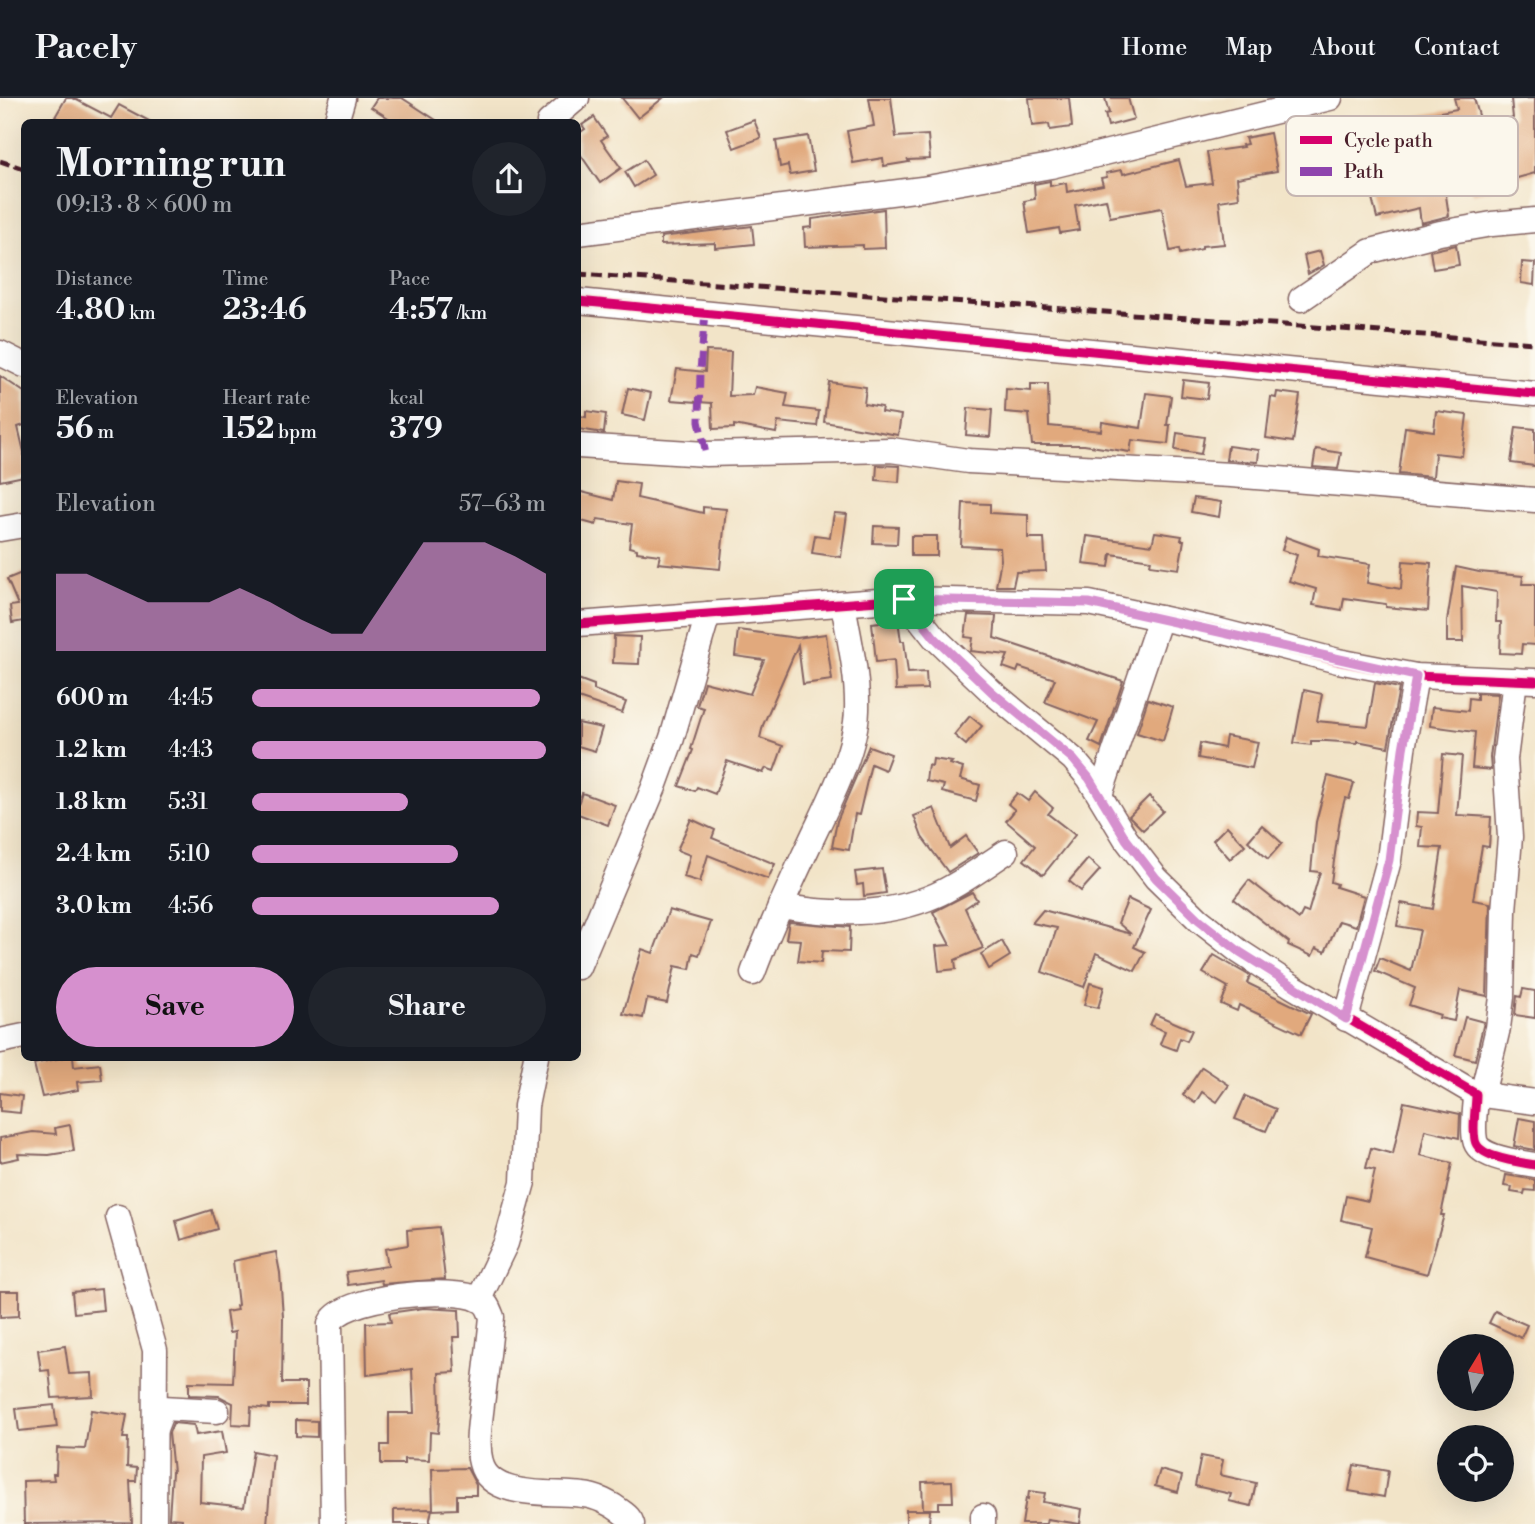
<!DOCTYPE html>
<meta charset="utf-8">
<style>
body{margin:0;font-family:"Libre Bodoni",serif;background:#20242c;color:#f1f3f6;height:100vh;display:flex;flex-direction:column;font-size:26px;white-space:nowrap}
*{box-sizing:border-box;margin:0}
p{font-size:23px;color:#9ea1a6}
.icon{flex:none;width:38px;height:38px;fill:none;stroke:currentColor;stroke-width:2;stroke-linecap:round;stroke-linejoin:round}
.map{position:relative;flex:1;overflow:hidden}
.side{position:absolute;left:21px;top:21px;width:560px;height:942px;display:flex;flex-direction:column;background:#171b24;border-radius:10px;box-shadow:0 7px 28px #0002}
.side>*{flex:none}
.needle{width:46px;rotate:10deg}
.fabs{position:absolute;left:1437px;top:1236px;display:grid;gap:14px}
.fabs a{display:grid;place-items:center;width:77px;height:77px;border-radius:50%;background:#171b24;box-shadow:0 7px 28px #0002;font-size:35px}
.pin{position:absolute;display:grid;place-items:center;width:60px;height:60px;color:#fff;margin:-30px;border-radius:14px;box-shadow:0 4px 10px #0006}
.round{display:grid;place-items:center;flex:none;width:74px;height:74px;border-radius:37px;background:#20242c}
.headline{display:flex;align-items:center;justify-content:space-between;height:119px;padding:0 35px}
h1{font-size:38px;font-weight:700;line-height:52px}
.stats{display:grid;grid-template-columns:repeat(3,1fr);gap:10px;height:119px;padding:7px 35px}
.stats div{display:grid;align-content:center}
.stats b{font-size:30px;font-weight:700}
.stats small{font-size:19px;font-weight:400}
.stats p{font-size:19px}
.chart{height:196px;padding:14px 35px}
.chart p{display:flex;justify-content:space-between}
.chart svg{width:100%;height:126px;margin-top:7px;fill:#d690ce;opacity:.7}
.cta{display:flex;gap:14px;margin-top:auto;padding:14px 35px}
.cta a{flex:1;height:80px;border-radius:42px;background:#d690ce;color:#111;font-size:28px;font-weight:700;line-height:80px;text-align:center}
.cta a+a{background:#20242c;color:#f1f3f6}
ul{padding:0 35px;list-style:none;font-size:23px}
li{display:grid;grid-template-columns:112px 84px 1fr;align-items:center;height:52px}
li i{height:18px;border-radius:9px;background:#d690ce}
header{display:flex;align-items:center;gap:42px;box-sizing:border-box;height:98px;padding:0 35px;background:#171b24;border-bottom:2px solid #363941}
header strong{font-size:33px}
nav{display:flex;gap:38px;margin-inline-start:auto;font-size:24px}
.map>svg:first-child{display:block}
.building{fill:#e1a97d}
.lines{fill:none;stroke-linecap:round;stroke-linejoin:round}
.minor-casing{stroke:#856462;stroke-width:27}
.minor{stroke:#fff;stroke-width:24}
.rail{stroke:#4a1f2b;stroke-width:5;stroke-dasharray:10 5;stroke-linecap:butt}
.quiet{stroke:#8e44ad;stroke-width:7;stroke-dasharray:14 7;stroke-linecap:butt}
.cycleway-casing{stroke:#fbf7ec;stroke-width:13}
.cycleway{stroke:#d6006c;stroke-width:9}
.route-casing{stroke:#fff;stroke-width:14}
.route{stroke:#d690ce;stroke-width:9}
.key{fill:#fbf7ec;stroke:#c6b6b2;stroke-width:2}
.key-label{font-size:19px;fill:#4a1f2b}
</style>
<header>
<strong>Pacely</strong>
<nav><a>Home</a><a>Map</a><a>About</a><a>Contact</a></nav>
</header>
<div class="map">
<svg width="1535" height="1426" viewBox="0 0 1535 1426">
<rect width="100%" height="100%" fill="#fbf7ec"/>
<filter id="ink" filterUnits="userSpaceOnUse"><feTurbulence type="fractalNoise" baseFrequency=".0143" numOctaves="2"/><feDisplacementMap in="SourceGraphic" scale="14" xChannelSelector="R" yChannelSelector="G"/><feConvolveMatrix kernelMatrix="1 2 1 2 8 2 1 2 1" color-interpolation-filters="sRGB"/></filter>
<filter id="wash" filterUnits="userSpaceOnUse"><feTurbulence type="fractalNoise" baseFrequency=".00686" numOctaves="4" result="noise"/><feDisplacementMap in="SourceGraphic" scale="28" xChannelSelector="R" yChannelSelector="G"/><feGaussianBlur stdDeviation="1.57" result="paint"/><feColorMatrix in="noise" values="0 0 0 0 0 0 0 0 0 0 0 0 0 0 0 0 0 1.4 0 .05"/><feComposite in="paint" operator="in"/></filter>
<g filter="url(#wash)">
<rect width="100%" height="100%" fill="#f2e4c8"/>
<g id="blocks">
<g class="building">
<path d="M66,0H73L111,20L119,7L151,24H66L55,19Z"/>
<path d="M377,0H402L439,24H395L371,9Z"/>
<path d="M622,0H663L638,20Z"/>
<path d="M869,0H891L896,39L928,37L930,61L908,62L909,64L884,68L883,60L853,65L847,33L874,28Z"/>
<path d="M1029,0H1069L1072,29L1050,32L1049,26L1032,28Z"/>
<path d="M1105,0H1128L1134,21L1108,28L1105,16L1109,15Z"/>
<path d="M1454,0H1474L1482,28L1513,20L1511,1L1535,0V75L1514,81L1516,85L1473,96L1462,50L1457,52L1456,49L1423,55L1419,32L1409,34L1406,20L1457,11Z"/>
<path d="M594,19L607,38L601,42L621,70L600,85L578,53V36L585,31L582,27Z"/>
<path d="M754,22L761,40L734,50L727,32Z"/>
<path d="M1370,27L1382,81L1434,69L1439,92L1445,91L1449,118L1421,125L1419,110L1377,120L1368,84L1344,88L1342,72L1315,80L1307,54L1301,55L1296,38L1326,29L1328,36Z"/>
<path d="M1270,35L1277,73L1237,80L1239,100L1219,103L1224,146L1202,148V151L1180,156L1179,151L1170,153L1162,110L1110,119L1106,101L1075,107L1079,132L1060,135L1059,130L1029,135L1024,103L1035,101L1034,86L1050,83V88L1066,85L1067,94L1103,87L1101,80L1107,79L1106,75L1122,72L1123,76L1179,62L1186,88L1212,85L1207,54L1243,49L1242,47L1247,46L1245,40Z"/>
<path d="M808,38L814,73L790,77L788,67L780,69L776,43Z"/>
<path d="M644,62L653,77L634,89L625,74Z"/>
<path d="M884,111L885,150L863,151V147L805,149L804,130L812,129V121Z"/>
<path d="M752,128L754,146L715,150V145L661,147V139Z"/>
<path d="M1456,147L1459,167L1433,171L1430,153Z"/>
<path d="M1320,153L1324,167L1308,176L1304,157Z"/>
<path d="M1522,164L1535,165L1534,187L1521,185Z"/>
<path d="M706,253L731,254L729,298L753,297L755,289L788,295L785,309L819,313L817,328L778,324L776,335L734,327V330L713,331L712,305L671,302L677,271L705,274Z"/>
<path d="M0,278L24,294V327L18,329L24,354V378L0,383Z"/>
<path d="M1183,282L1209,285L1207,301L1181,298Z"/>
<path d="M829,284L866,289L864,306L882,309L881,314L901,317L898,337L824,324Z"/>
<path d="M1031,286H1048L1049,328L1101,333L1102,324L1141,330L1146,295L1171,298L1167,327H1170L1168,346L1132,342L1130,354L1084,347H1032L1029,316L1005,314L1006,291L1031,293Z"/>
<path d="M628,290L651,295L645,322L622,317Z"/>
<path d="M1277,294L1300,297L1293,344L1266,340L1271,299L1276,300Z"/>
<path d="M968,310L992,312L990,339L966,337Z"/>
<path d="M586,313L606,316L604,335L578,331V318L586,319Z"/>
<path d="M1436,313L1467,317L1462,358L1435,355L1433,379L1399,376L1405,329L1434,333Z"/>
<path d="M1516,329L1535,331V368L1511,365Z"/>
<path d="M1177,335L1204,339L1201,356L1175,352Z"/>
<path d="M1228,348L1259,352L1258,364L1226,362Z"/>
<path d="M1316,351L1341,355L1338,371L1313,369Z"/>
<path d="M877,367L900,368L899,384L876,382Z"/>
<path d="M616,383L639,386L637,400L703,415V409L726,411L720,471L658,465L660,457L637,454V451L629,449L632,426L598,421L596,427L578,422V393L613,402Z"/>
<path d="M1194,400L1221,404L1219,419L1191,414Z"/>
<path d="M963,405L990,406V415L1028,417V440H1044L1046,473L1016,474L1013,488H996L1001,462L1000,450L961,448Z"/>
<path d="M834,415L847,416L841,459L812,455L815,437L830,439Z"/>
<path d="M874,428L898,429L897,446L873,445Z"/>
<path d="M1155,434L1182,438L1181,442H1184L1179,471L1150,467L1151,462L1111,456L1109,469L1083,466L1087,438L1152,447Z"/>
<rect x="911" y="438" width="26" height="20"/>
<path d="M1286,439L1319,451L1318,458L1370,466L1367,485L1401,491L1403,463L1431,465L1428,513L1386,509V506L1344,500L1342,512L1313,507L1316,491L1289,483L1297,457L1282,452Z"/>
<path d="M1456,469L1479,474L1523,478L1522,486H1535V547L1522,546L1521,556L1500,555L1501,524H1496L1497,494L1462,488L1463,544H1447V523Z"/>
<path d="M24,474V523L12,525L10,508L18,507L7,481Z"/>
<path d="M968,517L996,518L994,540L1123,583L1101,649L1089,643L1098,624L1045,604L1055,581L1019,569L1017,574L1003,569L1008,557L971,553L973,540L965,539Z"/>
<path d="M898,522L901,543H904L908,575L926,574L927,591L896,592L894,562L876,564L872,525Z"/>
<path d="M738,532L797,540L826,536L832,582L803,586L798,547L763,627L760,640L783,648L774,673L766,670L763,675L727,663L715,696L697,689L695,693L679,688L693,652L691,651L704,610L697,608L704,584L750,596L764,562L735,558Z"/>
<path d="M614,538L640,539L639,566L613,565Z"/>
<path d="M578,581L594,587V592L626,604L622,615L578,600Z"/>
<path d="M1375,585L1399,590L1388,649L1357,643V645L1326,643H1311V647L1294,645L1304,592L1322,596L1317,623L1368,628Z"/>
<path d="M1477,595L1498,596L1490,659L1491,672L1472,670L1475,634L1430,628L1432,609L1468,613L1469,600L1477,601Z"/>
<path d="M1148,601L1173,609L1163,643L1137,635Z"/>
<path d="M970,618L982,628L966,647L954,637Z"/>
<path d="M578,625L602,630L595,653L578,648Z"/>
<path d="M1226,638L1258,644L1252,670L1198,660L1200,645L1224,650Z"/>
<path d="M869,648L891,656L885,672L871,666L859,717L855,716L849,752L832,749L837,723Z"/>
<path d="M1443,656L1462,658L1457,717L1491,719L1489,749L1482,748L1473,802L1490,805L1487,898L1460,892L1454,923L1439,920L1440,917L1409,907L1415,890L1375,873L1380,860L1411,873L1420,832L1397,828L1401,805L1433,811L1442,750L1420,749L1422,729L1416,728L1417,714L1438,715Z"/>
<path d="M933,661L952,664L950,666L963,670L960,681L980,687L976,703L942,694L944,687L926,683L928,667L932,668Z"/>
<path d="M1328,678L1354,685L1349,701L1345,700L1340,720L1331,784L1337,786L1336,789L1364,798L1356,828L1339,823L1325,854L1316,850L1312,858L1288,847L1289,844L1234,801L1249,782L1299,821L1303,813L1308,815L1320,774L1311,773L1316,724Z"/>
<path d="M1035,694L1053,710L1048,716L1075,737L1043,777L1024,762L1035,748L1006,723L1015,712L1008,706L1017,695L1028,703Z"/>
<path d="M582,695L615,707L608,727L578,716V706Z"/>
<path d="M1149,698L1163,713L1143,732L1129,718Z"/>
<path d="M934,710L950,750L966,738L978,755L948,774L922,739L914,718Z"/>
<path d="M691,721L715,732L712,740L775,766L768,781L708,757L700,784L684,779L690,757L677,752Z"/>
<path d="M1262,727L1282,745L1268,761L1248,743Z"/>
<path d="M1227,728L1245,747L1230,761L1213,742Z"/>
<path d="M1088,761L1100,772L1081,793L1069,783Z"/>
<path d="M882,771L886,795L864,798L863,786L857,787L855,774Z"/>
<path d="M972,794L977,802L965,810L983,850L955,862L956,871L939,873L936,848L950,847L933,814Z"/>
<path d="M1128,801L1151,812L1134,849L1145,854L1135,873L1096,855L1084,889L1042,874L1057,830L1032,825L1043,812L1131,836L1118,825Z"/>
<path d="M669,812L711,824L699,857L693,855L690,871L675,868L667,905L647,901L643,920L623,916L642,851L653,855Z"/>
<path d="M789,824L850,829L849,854L822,853L821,865L798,863L801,842L786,841Z"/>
<path d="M1002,843L1010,858L989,871L981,856Z"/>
<path d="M1214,857L1250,878L1247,885L1311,916L1301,936L1239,907L1237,913L1221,906L1228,889L1203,875Z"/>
<path d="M1090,885L1104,889L1098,910L1084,907Z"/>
<path d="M1523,891L1535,893V920L1515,917L1517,898L1521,899Z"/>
<path d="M1155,916L1192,932L1187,943L1180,940L1176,952L1160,946L1165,933L1150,927Z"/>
<path d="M1465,919L1484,924L1475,962L1455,957Z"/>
<path d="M65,959H73L74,969L100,966L102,982L77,984L78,992L42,999L34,966Z"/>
<path d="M1202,969L1229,987L1217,1004L1202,994L1195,1005L1183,997Z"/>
<path d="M0,995L22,998L20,1015L0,1013Z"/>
<path d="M1245,998L1276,1011L1266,1033L1235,1021Z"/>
<path d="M1404,1004L1460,1016L1459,1040L1425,1032L1420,1057L1452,1065L1441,1117H1444L1427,1176L1365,1159L1372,1129L1341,1122L1346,1098L1368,1103L1375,1072L1366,1070L1371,1050L1393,1056Z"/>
<path d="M1519,1020L1535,1023V1052L1514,1048Z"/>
<path d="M70,1027L74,1053L49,1057L18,1056L19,1060L0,1064V1040L33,1034L56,1036L55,1030Z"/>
<path d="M1506,1077L1535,1082V1093L1525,1092L1524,1096L1511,1094L1512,1089L1504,1088Z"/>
<path d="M211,1112L217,1131L181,1142L176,1123Z"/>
<path d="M439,1129L445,1181L382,1186L381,1182L348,1187L346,1174L388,1168L385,1151L408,1147L407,1132Z"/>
<path d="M276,1154L280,1175L283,1219L282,1285H306V1307H269V1311L251,1309L250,1327L232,1326L233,1305L219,1298L189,1297V1284L233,1285L235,1234L229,1235L226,1214L237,1212L236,1208L238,1207L233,1163Z"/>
<path d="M101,1191L103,1212L74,1215L72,1194Z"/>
<path d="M0,1193H19V1218L0,1219Z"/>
<path d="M424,1210L459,1212L460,1239H453L455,1274L439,1275L440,1310L438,1335L430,1334L429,1362L404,1361V1366H381V1347H389V1315H414L412,1271L367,1277L366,1225L391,1224L389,1215Z"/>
<path d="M1495,1213L1527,1227L1521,1240L1489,1225Z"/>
<path d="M65,1248L69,1276L92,1275L93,1298L52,1300L49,1272L41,1273L38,1252Z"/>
<path d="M54,1307L57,1329L19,1333L16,1311Z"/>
<path d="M91,1312L127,1317L123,1340H128L127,1369L137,1370L136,1383H130L132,1425L24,1426L23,1383L54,1382L53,1376H56L57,1350L85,1351Z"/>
<path d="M296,1322L317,1323V1339L296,1338Z"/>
<path d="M173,1325L194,1327L196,1337L222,1333L226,1355L201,1359L200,1404L244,1409L253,1353L273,1357L267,1426L186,1425L182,1424V1421L169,1420L172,1374H173L169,1335Z"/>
<path d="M1201,1358L1223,1362L1220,1377L1256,1385L1251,1408L1229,1403L1231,1396L1195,1388Z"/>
<path d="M1354,1367L1388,1373L1384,1399L1349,1393Z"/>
<path d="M467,1370L476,1387V1397H457V1411L433,1412L432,1371Z"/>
<path d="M1160,1372L1182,1378L1178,1394L1155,1388Z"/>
<path d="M952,1383L953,1404H939V1411H923L922,1384Z"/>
<path d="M1029,1393L1045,1395L1043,1404L1082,1411L1080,1426L1047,1421L1046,1426H1022L1026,1400L1028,1401Z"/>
<path d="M432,1411L429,1426H394V1412Z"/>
<path d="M906,1412H930L929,1426H906Z"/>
</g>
</g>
</g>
<g filter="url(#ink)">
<use href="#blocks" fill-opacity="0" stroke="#856462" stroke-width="2"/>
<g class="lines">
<defs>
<g id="minor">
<path d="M336,24L343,0"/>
<path d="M549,24L577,0"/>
<path d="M578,135L922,91L1051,68L1330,0"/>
<path d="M1301,201L1371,153L1440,135L1492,126L1535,122"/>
<path d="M578,203L1535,296"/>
<path d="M0,255L24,267"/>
<path d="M578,348L706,356L891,352L968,363L1231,377L1535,402"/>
<path d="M0,431L24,427"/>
<path d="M904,501L934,539L992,594L1073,661L1089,680L1126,741L1156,780L1199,822L1240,854L1292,888L1476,996C1476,1010 1472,1028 1475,1042C1478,1060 1519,1064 1535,1067"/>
<path d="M578,526L904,501L1089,505L1216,532L1338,563L1416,578L1535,583"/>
<path d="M1100,697L1160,520"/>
<path d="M780,808C833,817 886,819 936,797C961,786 983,769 1006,754"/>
<path d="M578,869L654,689L672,640L708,516"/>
<path d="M753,875C770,828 792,783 813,738C830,702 856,652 857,612C858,577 849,540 843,506"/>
<path d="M1346,921L1389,762L1403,651L1416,578"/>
<path d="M0,943L24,938"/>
<path d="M1476,996L1535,1004"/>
<path d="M1482,997L1498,930L1502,899L1504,813L1510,739L1505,661L1515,582"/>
<path d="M118,1119L155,1252L154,1426"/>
<path d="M479,1201L506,1145L523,1084L526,1008L536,959"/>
<path d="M155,1331L163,1310L217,1313"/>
<path d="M333,1426L330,1226C339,1198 454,1187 480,1202C488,1206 489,1212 492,1219C489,1248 486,1277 482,1306C480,1325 476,1346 481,1365C490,1402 555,1393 583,1397C596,1398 612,1406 622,1414C627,1418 630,1420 632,1426"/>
<path d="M983,1426V1418"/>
</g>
</defs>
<use href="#minor" class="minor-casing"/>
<use href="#minor" class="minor"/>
<g class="rail">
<path d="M0,63L24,71"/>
<path d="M578,176L1535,245"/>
</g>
<path class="quiet" d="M705,214L700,273L699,323L706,356"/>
<defs>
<g id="cycleway">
<path d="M578,203L1535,296"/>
<path d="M904,501L934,539L992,594L1073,661L1089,680L1126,741L1156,780L1199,822L1240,854L1292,888L1476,996C1476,1010 1472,1028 1475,1042C1478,1060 1519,1064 1535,1067"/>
<path d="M578,526L904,501L1089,505L1216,532L1338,563L1416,578L1535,583"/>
</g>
</defs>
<use href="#cycleway" class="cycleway-casing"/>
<use href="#cycleway" class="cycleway"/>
</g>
</g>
<g class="lines" filter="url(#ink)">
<defs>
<path id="route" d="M904,501L1089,505L1416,578L1403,651L1389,762L1346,921L1240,854L1199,822L1156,780L1126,741L1089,680L1073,661L992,594L934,539Z"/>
</defs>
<use href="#route" class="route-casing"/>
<use href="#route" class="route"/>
</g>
<rect x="1286" y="18" width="232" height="80" rx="10" class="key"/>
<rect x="1300" y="38" width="32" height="8" fill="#d6006c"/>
<rect x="1300" y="69" width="32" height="9" fill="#8e44ad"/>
<g class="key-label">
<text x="1344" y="49">Cycle path</text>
<text x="1344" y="80">Path</text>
</g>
</svg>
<div class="fabs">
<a><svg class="needle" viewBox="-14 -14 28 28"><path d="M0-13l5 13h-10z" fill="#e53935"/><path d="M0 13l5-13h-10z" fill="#9ea1a6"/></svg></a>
<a><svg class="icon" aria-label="locate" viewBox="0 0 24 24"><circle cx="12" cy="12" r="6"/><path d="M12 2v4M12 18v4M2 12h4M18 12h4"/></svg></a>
</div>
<div class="pin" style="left:904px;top:501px;background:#1e9e55"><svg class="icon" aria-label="arrive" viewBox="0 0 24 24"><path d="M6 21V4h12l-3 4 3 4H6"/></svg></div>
<section class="side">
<div class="headline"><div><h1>Morning run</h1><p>09:13 · 8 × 600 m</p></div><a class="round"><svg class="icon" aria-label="share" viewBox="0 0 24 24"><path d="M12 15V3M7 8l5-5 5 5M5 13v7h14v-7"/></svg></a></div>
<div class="stats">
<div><p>Distance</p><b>4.80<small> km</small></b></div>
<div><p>Time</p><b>23:46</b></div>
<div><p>Pace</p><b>4:57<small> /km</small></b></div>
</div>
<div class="stats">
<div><p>Elevation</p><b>56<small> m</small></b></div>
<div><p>Heart rate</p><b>152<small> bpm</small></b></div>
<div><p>kcal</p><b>379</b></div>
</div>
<div class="chart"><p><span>Elevation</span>57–63 m</p>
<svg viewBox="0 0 160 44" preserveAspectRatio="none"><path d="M0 44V17L10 17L20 22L30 27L40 27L50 27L60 22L70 27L80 33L90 38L100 38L110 22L120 6L130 6L140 6L150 11L160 17V44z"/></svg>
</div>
<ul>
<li><b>600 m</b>4:45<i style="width:98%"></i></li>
<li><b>1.2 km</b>4:43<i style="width:100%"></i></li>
<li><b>1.8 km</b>5:31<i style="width:53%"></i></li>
<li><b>2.4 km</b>5:10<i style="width:70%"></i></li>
<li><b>3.0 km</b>4:56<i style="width:84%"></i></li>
</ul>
<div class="cta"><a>Save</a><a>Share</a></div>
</section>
</div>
